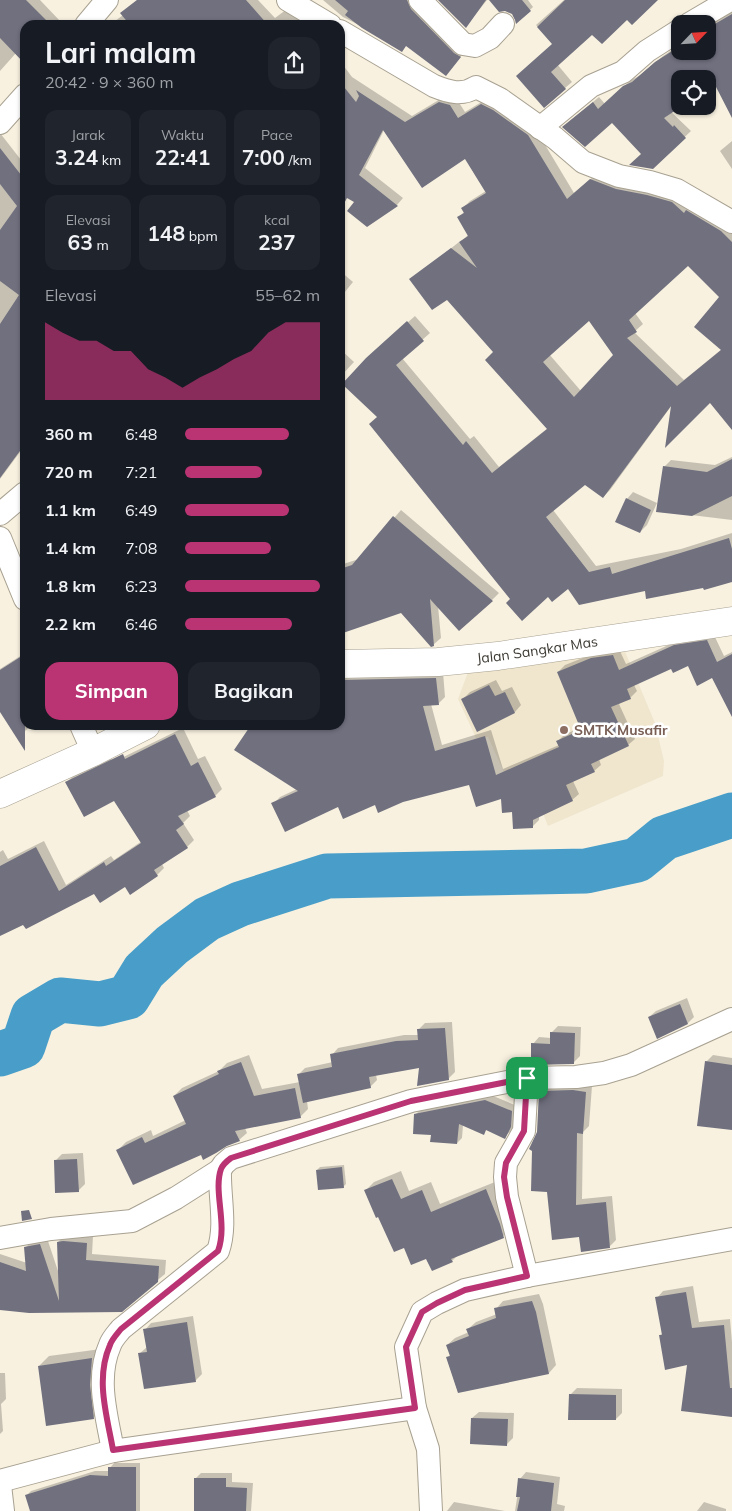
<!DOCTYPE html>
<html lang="id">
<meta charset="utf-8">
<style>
body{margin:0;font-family:Mulish,sans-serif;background:#20242c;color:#f1f3f6;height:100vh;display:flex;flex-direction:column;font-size:19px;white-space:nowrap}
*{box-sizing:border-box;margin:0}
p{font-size:16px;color:#9ea1a6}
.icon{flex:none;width:28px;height:28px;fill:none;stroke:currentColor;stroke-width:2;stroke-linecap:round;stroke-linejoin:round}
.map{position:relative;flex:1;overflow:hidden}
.side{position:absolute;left:20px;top:20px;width:325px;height:710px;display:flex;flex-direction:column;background:#171b24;border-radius:15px;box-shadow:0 1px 4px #0004}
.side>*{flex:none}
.needle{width:32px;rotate:65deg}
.buttons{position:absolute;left:671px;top:15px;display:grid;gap:10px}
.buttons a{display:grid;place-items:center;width:45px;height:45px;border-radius:10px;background:#171b24;box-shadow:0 1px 4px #0004;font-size:25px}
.pin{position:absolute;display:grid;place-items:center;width:42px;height:42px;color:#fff;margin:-21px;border-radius:10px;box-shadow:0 2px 8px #0006}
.round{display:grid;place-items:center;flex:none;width:52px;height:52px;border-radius:15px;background:#20242c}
.head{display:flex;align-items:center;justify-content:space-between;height:85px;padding:0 25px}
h1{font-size:28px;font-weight:700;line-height:38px}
.metrics{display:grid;grid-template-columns:repeat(3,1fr);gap:8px;height:85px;padding:5px 25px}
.metrics div{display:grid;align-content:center;border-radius:12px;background:#20242c;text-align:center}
.metrics b{font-size:21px;font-weight:700}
.metrics small{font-size:14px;font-weight:400}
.metrics p{font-size:14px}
.chart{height:140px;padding:10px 25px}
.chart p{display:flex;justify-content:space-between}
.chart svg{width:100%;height:90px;margin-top:5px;fill:#ba3474;opacity:.7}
.cta{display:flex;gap:10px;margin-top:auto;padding:10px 25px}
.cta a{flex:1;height:58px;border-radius:15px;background:#ba3474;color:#fff;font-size:20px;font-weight:700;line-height:58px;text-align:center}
.cta a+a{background:#20242c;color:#f1f3f6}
ul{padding:0 25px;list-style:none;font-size:16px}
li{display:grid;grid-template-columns:80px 60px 1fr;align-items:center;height:38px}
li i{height:12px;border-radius:6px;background:#ba3474}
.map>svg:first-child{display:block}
.built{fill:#f0e6ce}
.shadow{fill:#0003;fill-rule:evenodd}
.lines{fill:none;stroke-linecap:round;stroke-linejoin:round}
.river{stroke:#489ec8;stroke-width:45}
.building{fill:#70707f;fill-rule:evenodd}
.street-casing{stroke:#a8a191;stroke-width:24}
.secondary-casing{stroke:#a8a191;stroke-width:29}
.street{stroke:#fff;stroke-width:22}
.secondary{stroke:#fff;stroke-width:28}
.route-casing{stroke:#fff;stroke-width:10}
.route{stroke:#ba3474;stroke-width:6}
.education-dot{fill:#8d6e63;stroke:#fff;stroke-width:2}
.labels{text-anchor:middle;stroke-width:5;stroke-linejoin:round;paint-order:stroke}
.street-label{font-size:14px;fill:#3d3a33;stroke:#fff}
.education-label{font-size:14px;font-weight:bold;fill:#785e54;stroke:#fff;text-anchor:start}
</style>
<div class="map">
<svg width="732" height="1511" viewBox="0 0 732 1511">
<rect width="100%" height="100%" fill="#f8f1e0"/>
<path class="built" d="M618,635L655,723L664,761L663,776L548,826L529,778L508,781L488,737L476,738L458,699L477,648Z"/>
<g class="shadow">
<path d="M0,0H40L61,22L58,25H25V57L16,53L0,71Z"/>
<path d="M137,0H258L275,18L291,6L312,25H110L123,15L122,13Z"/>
<path d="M323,0H416L466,50L446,75L407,45L371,31L343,17Z"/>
<path d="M444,0H487L466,26Z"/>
<path d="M514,0H528L533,7L517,22Z"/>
<path d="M564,0H631L557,64L572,82L544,106L553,44L536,25Z"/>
<path d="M732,12V116L716,83L708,89V79H680V100L667,108L691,131L652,168L642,154L612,122L570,121L599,97L605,104L631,80L639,76L663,56L680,45V51H708V26Z"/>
<path d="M340,61L352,77L412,116L447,95L456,98L465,112L488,98L535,128L574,193L598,173L654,188L732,228V428L710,401L672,405L610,490L603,497L585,483L553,510L596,566L681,549L732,533V580L704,586L646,590L568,587L548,595L512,599L378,417L374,352L415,316L430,333L402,358L470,439L474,436L499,467L548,428L494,352L447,298L411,280L459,242L460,243L469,234L459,217L465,211L463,208L470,201L486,191L466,157L384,130L365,168L403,198L397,205L367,225L356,202L340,193ZM688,264L721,297L722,349L684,380L634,332L643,324L635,313ZM590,319L615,355L581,391L549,354Z"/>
<path d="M0,133L25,165V451L22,453L20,452L0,479Z"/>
<path d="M732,141V169L720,151Z"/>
<path d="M340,271L353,282L340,298Z"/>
<path d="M340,349L354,362L340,377Z"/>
<path d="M732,457V520L658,511L664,467L671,460L715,465Z"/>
<path d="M633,492L657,503L647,525L640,532L627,499Z"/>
<path d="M401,510L499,593L492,600L438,606L441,638L433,645L401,611L340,628V565L359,559Z"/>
<path d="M714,635L724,656L732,652V699L713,677L688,664L672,667L634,685L637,691L630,698L619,704L635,739L628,745L599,759L601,765L594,771L573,781L579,794L572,800L539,816V820L532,827L513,811L502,797L469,784L375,803L339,806L273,804L280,797L297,789L252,725H340V672H443L445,697L438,704H431L442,745L491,730L503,769L559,745L558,741L564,735L581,727L558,672L565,665L598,652L619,649L626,664L682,639Z"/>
<path d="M25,653V725H34L17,736L0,710V669Z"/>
<path d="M496,680L502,691L512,687L521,705L515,712L478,730L463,699L470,692Z"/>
<path d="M183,728L198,759L205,756L222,789L215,796L187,810L190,816L183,823L194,840L187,847L162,864L164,868L157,875L95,892L0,935V852L3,850L8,859L44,841L66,885L111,856L114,860L142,841L114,799L67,782L74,775L114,756L107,765Z"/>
<path d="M687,998L694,1017L688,1023L649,1017L656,1011Z"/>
<path d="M452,1022L455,1072L448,1079L420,1066L376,1075L377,1080L370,1087L307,1101L308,1109L300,1117L245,1128L247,1133L239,1140L201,1153L118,1150L126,1142L151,1130L153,1136L186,1120L174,1096L182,1088L219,1071L227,1063L249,1055L262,1089L300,1082L298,1075L305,1068L333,1062L332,1055L338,1048L404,1035H419L418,1030L425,1023Z"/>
<path d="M558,1026L581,1027L580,1056L573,1063L533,1044L539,1037L551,1038V1033Z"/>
<path d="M713,1055L732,1058V1129L706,1062Z"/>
<path d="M580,1084L592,1086L589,1126L583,1132L582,1199L612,1196L616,1240L610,1246L580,1236L548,1191L538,1132L541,1091L547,1085Z"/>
<path d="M491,1095L517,1106L516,1121L510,1132L504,1137L487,1129L483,1133L463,1125L462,1138L457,1143L432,1134L416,1114L421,1109Z"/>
<path d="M83,1153L85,1184L78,1191L55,1161L62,1154Z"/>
<path d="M344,1165L346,1184L343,1187L317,1170L320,1167Z"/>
<path d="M401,1171L409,1191L431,1182L440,1204L495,1182L512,1228L503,1236L459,1254L452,1261L427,1257L404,1246L365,1191L374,1182Z"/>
<path d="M65,1235L93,1236L92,1254L166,1260L165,1274L121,1310L0,1309V1254L27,1263L25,1248L32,1241L47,1238L59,1274L58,1242Z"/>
<path d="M693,1286L699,1322L730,1319L732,1342V1416L689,1364L660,1335L663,1333L657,1298L663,1291Z"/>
<path d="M539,1294L543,1304L556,1365L549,1373L458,1392L447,1358L450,1355L447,1345L455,1338L469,1332L468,1329L476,1322L497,1314L496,1309L503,1301Z"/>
<path d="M193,1316L202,1374L195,1381L139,1354L147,1347L145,1330L151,1323Z"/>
<path d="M101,1349L103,1408L93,1418L39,1366L49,1356Z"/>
<path d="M0,1365V1373H5L6,1399L1,1404L3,1431L0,1434Z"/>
<path d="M577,1388L622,1389V1413L616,1419L570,1395Z"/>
<path d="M479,1412L514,1413L513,1438L506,1445L472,1418Z"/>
<path d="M114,1463H140V1511H32L27,1495L31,1491L95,1471H109L110,1468Z"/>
<path d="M526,1472L560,1477L557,1504L565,1506L564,1511H515L520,1479Z"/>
<path d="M201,1473H232V1482L253,1483L251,1511H195V1479Z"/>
<path d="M454,1502L505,1511H447Z"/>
<path d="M704,1502L726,1509V1511H697Z"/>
</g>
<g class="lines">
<path class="river" d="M0,1054L23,1046L33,1016L60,1000L100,1004L128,997L144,971L172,945L207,919L240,904L327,876L586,871L637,860L664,838L732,815"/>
</g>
<g class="building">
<path d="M0,0H26L51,25H25V64L0,38Z"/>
<path d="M137,0H246L268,25H130L120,13Z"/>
<path d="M335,0H407L411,9L454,53L461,57L446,76L406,46L402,52L362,28L345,15L348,11Z"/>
<path d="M438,0H486L466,28Z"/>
<path d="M489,0H522L531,11L516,24L515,20L512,14L505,11L499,12Z"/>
<path d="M565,0H658L632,25L627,20L602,44L592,35L551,72L566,89L544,108L516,76L552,44L537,27Z"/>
<path d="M732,14V118L715,85L708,90V79H680V106H682L664,118L673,127L674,125L686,138L653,169L629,165L641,154L612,123L585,147L562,127L593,102L598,109L623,86L632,82L655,62L680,46V51H708V28Z"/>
<path d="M340,82L356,102L359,96L356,90L405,122L439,102L450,105L458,118L481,104L493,110L528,135L567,199L590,179L616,189L647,195L672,202L684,213L686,210L721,231L732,242V430L710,403L665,448L671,406L603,498L585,485L546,517L589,572L610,567L612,574L729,538L732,549V582L704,590L703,588L646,599L645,591L579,605L568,589L552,602L548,597L522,621L506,603L510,599L369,424L377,417L342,384L366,358L407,321L424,341L396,365L463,445L466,441L492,473L547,429L485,360L493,352L447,300L432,310L409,279L451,248L477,268L459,242L468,236L457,217L464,213L461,208L486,193L465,159L422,188L383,130L359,175L398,206L367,227L347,211L354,202L347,198L340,211ZM688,266L719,297L694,327L721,350L677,386L627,338L637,332L629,320ZM589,321L613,355L574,397L543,362Z"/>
<path d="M0,148L25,180V444L0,478V324L19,295L0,281V230L17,206L0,184Z"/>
<path d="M732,459V496L692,516L656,512L663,466L707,472Z"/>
<path d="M626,498L651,510L640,533L615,522Z"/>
<path d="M393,516L493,601L459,631L430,599L434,646L431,647L401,613L340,634V569L352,565Z"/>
<path d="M707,640L717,662L732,654V717L712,678L697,686L688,666L673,673L671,669L627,689L631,699L611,707L629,746L591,764L595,772L566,785L573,801L533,820V828L513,829L512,812L502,813L501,799L476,807L469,785L403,802L378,813L375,805L343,819L338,807L285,832L271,803L298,791L234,750L251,725H340V680L436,678L439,705L423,706L435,751L485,736L496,775L559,747L556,741L581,730L557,672L591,658L613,655L619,670L674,645Z"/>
<path d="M25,654V751L0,712V670Z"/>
<path d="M489,685L495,696L505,692L515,713L477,732L461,699Z"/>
<path d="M175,734L191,766L198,762L216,797L178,816L184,824L176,830L188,848L154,870L158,876L130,895L125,887L100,903L94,894L26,929L23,925L0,936V866L36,847L59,891L104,862L106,866L141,843L114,801L84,817L65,782L123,754L125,759Z"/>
<path d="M680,1004L688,1024L657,1039L648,1017Z"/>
<path d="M445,1028L449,1080L417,1086L419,1068L369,1077L371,1088L303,1103L297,1074L332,1067L330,1054L396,1041L418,1040L417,1029Z"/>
<path d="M550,1032L575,1033L574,1064L531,1065V1043L550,1044Z"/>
<path d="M705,1061L732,1065V1130L697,1126Z"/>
<path d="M241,1062L254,1096L295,1088L301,1118L235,1131L240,1141L227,1146L216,1153L203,1160L201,1155L133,1185L116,1150L142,1137L145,1143L186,1124L173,1096L219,1074L217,1071Z"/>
<path d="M573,1090L586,1092L583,1134L577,1133L576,1205L606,1202L610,1248L581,1252L579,1237L552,1240L547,1192L531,1191L532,1151L529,1149L537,1132L539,1091Z"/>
<path d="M485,1100L512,1111L511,1127L505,1139L486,1130L484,1135L459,1124L457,1144L430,1142L431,1135L413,1134L414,1114Z"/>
<path d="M77,1159L79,1192L55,1193L54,1160Z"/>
<path d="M342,1167L344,1188L318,1190L316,1170Z"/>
<path d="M392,1179L401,1199L422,1190L431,1212L486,1189L500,1224L504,1238L451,1259L453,1262L432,1271L426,1259L411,1265L404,1248L394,1252L378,1217L376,1218L364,1190Z"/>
<path d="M29,1210L32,1219L22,1221L21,1211Z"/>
<path d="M63,1241L87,1243L86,1260L159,1266L158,1282L122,1312L29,1313L0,1310V1262L26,1271L24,1247L40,1244L59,1301L57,1242Z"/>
<path d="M686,1292L692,1328L724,1325L730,1388H732V1417L681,1411L687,1365L665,1370L659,1335H662L655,1297Z"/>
<path d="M532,1301L536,1312L549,1374L458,1393L446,1357L450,1356L446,1345L469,1336L466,1329L496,1318L494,1308Z"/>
<path d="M187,1322L196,1382L144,1389L138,1353L147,1352L143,1329Z"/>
<path d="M92,1358L90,1385L94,1419L46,1426L38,1366Z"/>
<path d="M569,1394L616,1395V1420H568Z"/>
<path d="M471,1418L508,1419L507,1446L470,1444Z"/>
<path d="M108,1467H136V1511H30L25,1495L90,1475L108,1476Z"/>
<path d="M194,1478H226V1487L247,1488L246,1511H194Z"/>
<path d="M518,1478L554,1483L551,1511H517L520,1497H516Z"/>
</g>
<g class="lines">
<defs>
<g id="street">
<path d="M288,0L330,25"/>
<path d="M420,0L463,44L475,46L490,38L503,24"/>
<path d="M689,24L730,0"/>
<path d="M86,25L107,0"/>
<path d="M340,31L434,86C449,92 462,96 476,87L500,99L555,138L583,162L619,176L650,182L677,190L732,222"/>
<path d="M0,123L25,95"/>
<path d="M540,128L591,86L623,72L647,51L680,30"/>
<path d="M0,514L25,493"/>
<path d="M0,538L25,599"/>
<path d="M81,725L93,752"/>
<path d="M0,1238L51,1229L132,1221L176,1198L220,1170"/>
<path d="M527,1276L507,1197L505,1177L506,1163L524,1131L527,1078"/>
<path d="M113,1451C107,1416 95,1379 110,1345C112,1339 117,1334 121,1329L218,1251C227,1226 219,1196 220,1170L224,1164L231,1158L411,1101L527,1078L576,1077L604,1073L631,1065L732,1019"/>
<path d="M0,1481L113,1451L415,1408"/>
<path d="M0,1485L3,1511"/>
<path d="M431,1511L428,1449L415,1408L406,1347L422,1312L437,1303L465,1290L527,1276L732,1239"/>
</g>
<g id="secondary">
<path id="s1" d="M340,664L438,662L498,656L732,621"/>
<path d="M0,794L93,752L146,725"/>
</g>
</defs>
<use href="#street" class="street-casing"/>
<use href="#secondary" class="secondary-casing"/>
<use href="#street" class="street"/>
<use href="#secondary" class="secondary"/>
</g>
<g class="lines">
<defs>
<path id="route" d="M527,1078L524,1131L506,1163L504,1177L507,1197L527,1276L465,1290L437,1303L422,1312L406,1347L415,1408L113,1450C107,1416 95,1379 110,1345C112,1339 117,1334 121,1329L218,1251C228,1224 213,1192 221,1169C223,1164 227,1161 231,1158L411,1101Z"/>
</defs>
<use href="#route" class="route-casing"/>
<use href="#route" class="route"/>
</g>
<circle class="education-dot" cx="564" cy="730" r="5"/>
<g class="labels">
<g class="street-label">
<text dy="5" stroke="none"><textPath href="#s1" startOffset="198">Jalan Sangkar Mas</textPath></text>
</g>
<g class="education-label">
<text x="574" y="735">SMTK Musafir</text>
</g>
</g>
</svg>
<div class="buttons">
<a><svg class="needle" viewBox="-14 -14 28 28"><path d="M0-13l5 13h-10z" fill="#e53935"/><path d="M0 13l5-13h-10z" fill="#9ea1a6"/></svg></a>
<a><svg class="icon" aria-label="locate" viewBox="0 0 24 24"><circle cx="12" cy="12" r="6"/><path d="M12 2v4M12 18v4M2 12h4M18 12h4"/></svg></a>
</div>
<div class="pin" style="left:527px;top:1078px;background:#1e9e55"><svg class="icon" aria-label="arrive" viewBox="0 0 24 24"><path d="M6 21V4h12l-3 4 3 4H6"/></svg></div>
<section class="side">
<div class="head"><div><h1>Lari malam</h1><p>20:42 · 9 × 360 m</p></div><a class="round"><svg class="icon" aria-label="share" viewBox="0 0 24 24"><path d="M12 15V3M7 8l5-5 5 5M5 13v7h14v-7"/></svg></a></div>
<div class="metrics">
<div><p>Jarak</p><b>3.24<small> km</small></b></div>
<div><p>Waktu</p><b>22:41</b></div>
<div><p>Pace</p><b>7:00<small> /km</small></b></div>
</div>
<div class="metrics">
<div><p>Elevasi</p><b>63<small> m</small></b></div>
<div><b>148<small> bpm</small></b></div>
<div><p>kcal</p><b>237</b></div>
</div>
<div class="chart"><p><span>Elevasi</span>55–62 m</p>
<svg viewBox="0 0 160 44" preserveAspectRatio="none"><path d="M0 44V6L10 11L20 15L30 15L40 20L50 20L60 29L70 33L80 38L90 33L100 29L110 24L120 20L130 11L140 6L150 6L160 6V44z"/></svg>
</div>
<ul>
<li><b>360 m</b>6:48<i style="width:77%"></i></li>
<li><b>720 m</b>7:21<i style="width:57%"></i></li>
<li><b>1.1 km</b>6:49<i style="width:77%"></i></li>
<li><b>1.4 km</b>7:08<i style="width:64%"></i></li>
<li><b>1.8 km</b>6:23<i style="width:100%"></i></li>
<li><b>2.2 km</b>6:46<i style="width:79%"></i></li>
</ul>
<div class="cta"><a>Simpan</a><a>Bagikan</a></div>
</section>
</div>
